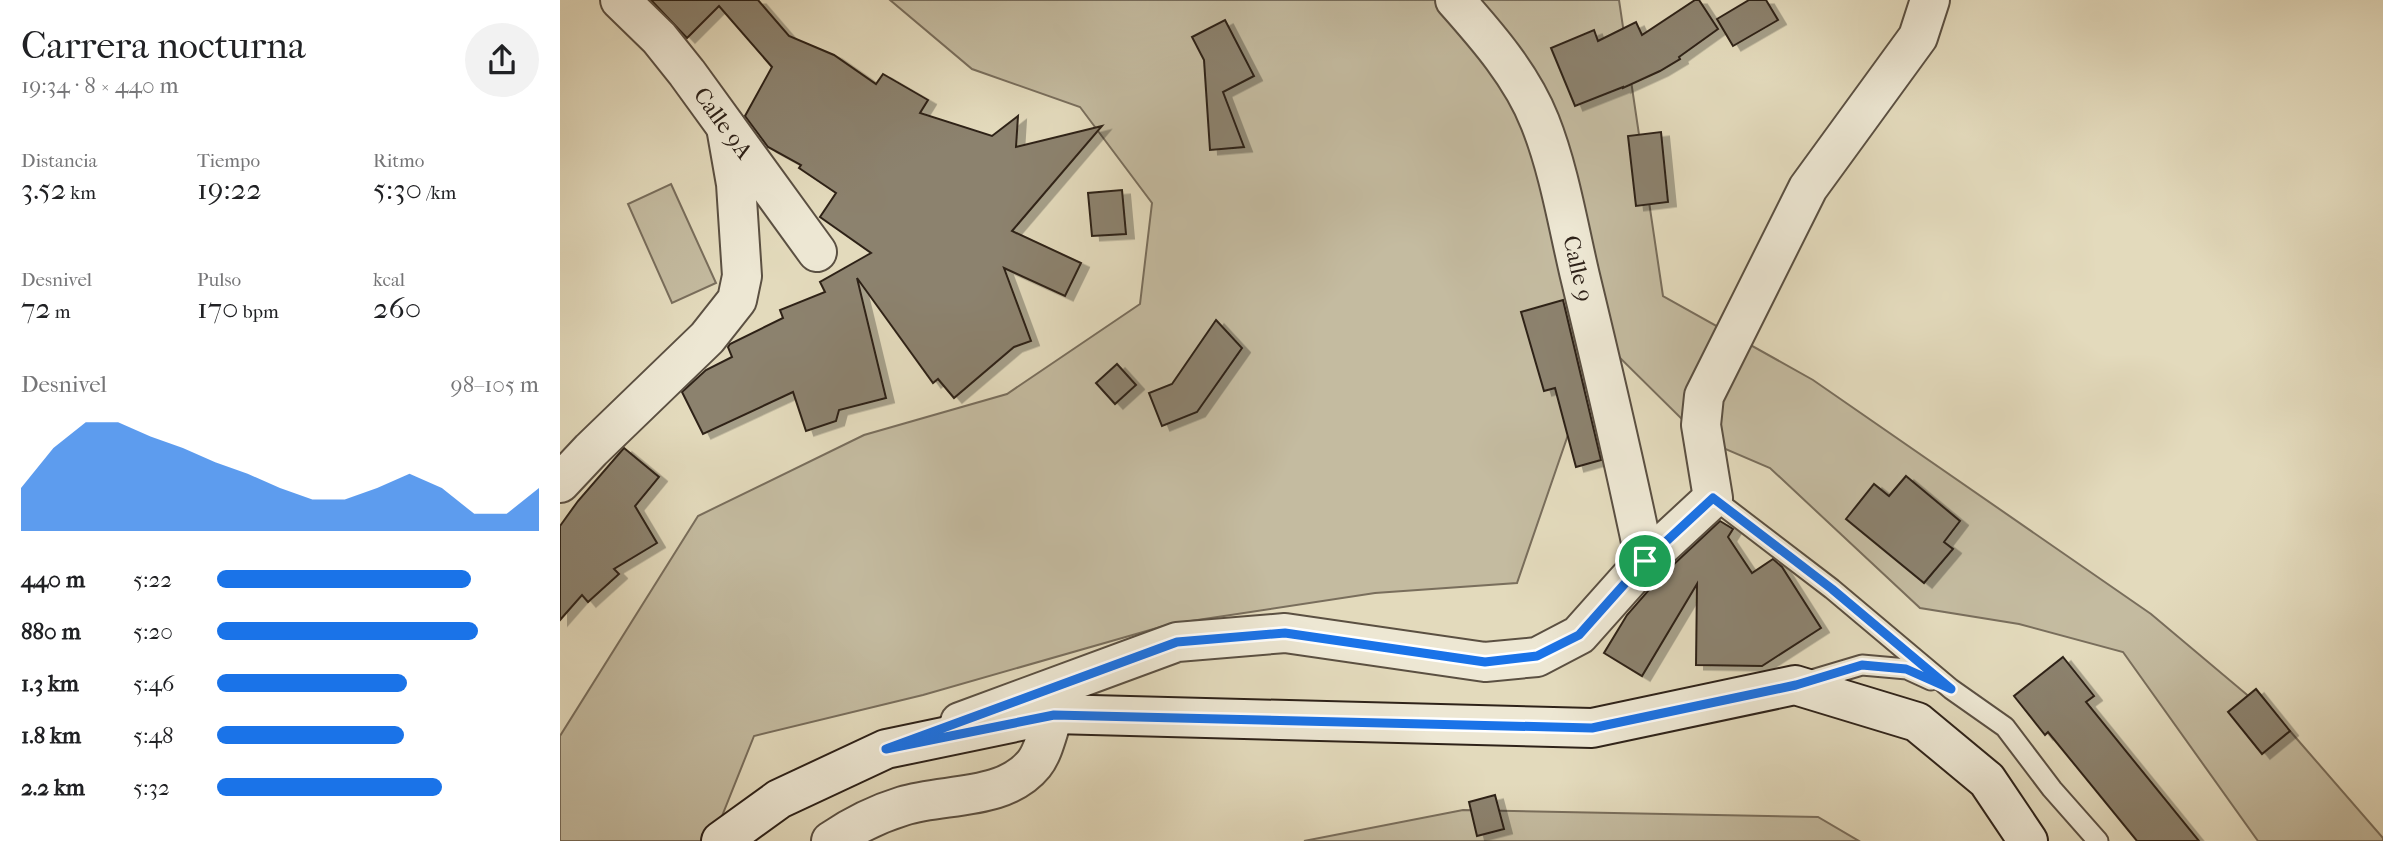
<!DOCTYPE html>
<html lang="es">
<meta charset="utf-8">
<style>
body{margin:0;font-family:"IM FELL French Canon",serif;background:#f2f2f2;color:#202124;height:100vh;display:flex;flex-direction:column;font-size:26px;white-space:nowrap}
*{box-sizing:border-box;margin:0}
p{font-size:23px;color:#757577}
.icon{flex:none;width:38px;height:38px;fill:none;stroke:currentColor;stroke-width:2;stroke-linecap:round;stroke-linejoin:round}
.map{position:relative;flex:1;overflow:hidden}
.side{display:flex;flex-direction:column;background:#fff;width:560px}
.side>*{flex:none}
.pin{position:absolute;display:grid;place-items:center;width:60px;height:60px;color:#fff;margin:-30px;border:4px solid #fff;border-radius:50%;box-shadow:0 2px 7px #0007}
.round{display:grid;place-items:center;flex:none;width:74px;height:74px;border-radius:37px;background:#f2f2f2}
.headline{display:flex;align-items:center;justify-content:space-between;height:119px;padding:0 21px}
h1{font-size:38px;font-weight:600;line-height:52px}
.stats{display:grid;grid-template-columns:repeat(3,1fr);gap:10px;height:119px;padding:7px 21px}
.stats div{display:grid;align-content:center}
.stats b{font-size:30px;font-weight:600}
.stats small{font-size:19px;font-weight:400}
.stats p{font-size:19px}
.chart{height:196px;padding:14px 21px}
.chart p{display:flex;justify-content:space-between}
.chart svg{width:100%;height:126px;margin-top:7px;fill:#1a73e8;opacity:.7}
ul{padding:0 21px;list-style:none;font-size:23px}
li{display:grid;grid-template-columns:112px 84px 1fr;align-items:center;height:52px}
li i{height:18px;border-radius:9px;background:#1a73e8}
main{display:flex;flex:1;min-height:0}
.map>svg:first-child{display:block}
.green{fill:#c4bba0;stroke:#796e5c;stroke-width:2}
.building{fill:#8c826e;stroke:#2e2219;stroke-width:2;filter:url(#shadow)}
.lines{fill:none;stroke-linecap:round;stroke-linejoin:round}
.service-casing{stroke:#5b5042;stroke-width:23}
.minor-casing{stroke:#5b5042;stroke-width:42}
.secondary-casing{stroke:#2e2219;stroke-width:42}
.service{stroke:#ede7d3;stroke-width:19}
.minor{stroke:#ede7d3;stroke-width:38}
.secondary{stroke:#ede7d3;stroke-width:38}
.route-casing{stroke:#fff;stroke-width:14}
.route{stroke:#1a73e8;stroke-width:9}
.labels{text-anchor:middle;stroke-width:5;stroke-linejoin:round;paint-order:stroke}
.street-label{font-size:23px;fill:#2e2219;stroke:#ede7d3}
</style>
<main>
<section class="side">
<div class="headline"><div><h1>Carrera nocturna</h1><p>19:34 · 8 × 440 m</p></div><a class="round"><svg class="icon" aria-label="share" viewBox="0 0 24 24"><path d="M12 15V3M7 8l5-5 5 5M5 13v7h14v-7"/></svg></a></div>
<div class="stats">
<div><p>Distancia</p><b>3.52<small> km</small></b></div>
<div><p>Tiempo</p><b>19:22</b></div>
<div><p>Ritmo</p><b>5:30<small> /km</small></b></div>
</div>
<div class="stats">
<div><p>Desnivel</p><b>72<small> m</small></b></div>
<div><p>Pulso</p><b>170<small> bpm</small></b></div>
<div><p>kcal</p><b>260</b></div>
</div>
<div class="chart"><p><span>Desnivel</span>98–105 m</p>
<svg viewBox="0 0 160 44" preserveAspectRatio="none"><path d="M0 44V29L10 15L20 6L30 6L40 11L50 15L60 20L70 24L80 29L90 33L100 33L110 29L120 24L130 29L140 38L150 38L160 29V44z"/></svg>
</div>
<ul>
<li><b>440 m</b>5:22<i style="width:79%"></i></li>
<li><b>880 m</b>5:20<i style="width:81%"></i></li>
<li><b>1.3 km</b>5:46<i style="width:59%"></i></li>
<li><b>1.8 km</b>5:48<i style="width:58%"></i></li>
<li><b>2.2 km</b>5:32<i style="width:70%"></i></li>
</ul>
</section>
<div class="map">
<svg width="1823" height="841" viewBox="0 0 1823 841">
<defs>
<filter id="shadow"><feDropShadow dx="8" dy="4.5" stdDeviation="0" flood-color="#0004"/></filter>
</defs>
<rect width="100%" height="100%" fill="#e3dabc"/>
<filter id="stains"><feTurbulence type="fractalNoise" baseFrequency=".00286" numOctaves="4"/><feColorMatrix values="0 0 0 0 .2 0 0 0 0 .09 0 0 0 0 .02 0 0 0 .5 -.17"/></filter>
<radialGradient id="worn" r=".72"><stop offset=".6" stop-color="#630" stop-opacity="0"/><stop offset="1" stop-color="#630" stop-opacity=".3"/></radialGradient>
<g class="green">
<path d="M330,0H1059L1103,296L1253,380L1591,614L1730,731L1823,838V841H1698L1563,652L1459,624L1360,608L1210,468L1142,439L1041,339L957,583L815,593L611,624L363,695L194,736L152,841H0V736L138,516L304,435L447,394L580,304L592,203L520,107L412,69Z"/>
<path d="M111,184L156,283L112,303L68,204Z"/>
<path d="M903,810L1258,817L1299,841H744Z"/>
</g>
<g class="building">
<path d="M91,0H198L229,36L274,55L316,84L323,74L368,100L360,113L432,136L458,116L456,147L542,126L452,231L521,263L505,296L444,268L471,341L454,347L394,398L378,379L373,383L297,278L326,398L279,410L276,421L246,431L233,392L143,434L122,392L146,370L172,357L168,347L170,344L223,318L220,310L265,292L260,282L311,253L260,217L276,193L239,168L241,165L208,147L185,116L212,67L159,6L127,38Z"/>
<path d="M1135,0H1139L1158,29L1119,57L1120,59L1100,71L1063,88V87L1015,106L991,48L1034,30L1038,41L1076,22L1082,35Z"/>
<path d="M1189,0H1206L1218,20L1173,46L1157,19Z"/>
<path d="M665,20L694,76L663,92L684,147L650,150L644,60L632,37Z"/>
<path d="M1101,132L1108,202L1076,206L1068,136Z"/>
<path d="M562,190L566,234L532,236L528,193Z"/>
<path d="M1003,300L1041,460L1016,467L995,388L984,391L961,312Z"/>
<path d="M656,320L682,348L637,412L602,426L589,393L612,384Z"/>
<path d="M557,364L576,385L555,404L536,383Z"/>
<path d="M64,448L99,477L75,506L97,543L54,569L59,574L28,602L22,595L0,620V526L18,501Z"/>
<path d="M1346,476L1400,521L1384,542L1393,549L1364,583L1286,519L1314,484L1329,496Z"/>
<path d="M1160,521L1173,529L1168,537L1192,573L1213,559L1222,567L1261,628L1202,666L1136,665L1137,584L1082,676L1044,653L1067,615L1101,576L1105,577L1112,566Z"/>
<path d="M1503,657L1534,696L1526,702L1639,841H1577L1488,732L1485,735L1454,696Z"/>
<path d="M1696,689L1730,731L1702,754L1668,712Z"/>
<path d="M935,795L944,829L917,836L909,802Z"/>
</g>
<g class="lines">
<defs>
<g id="service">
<path d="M1153,498L1272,589L1391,689L1445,727L1492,789L1538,841"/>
<path d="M1245,682L1302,665L1347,669L1371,680"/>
</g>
<g id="minor">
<path id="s1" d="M60,0L99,38L127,73L257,252"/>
<path id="s2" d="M895,0C927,36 962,76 980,122C999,170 1008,225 1020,276C1043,371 1065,465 1085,561"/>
<path d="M0,483L31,450L147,338L177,300L182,276L176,184L166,127"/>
<path d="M400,722L617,642L725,633L925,662L977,657L1019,635L1085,561L1153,498L1141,425L1144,396L1248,188L1358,37L1370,0"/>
<path d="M271,841C293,826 317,814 343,806C384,793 444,801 474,764C484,752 488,729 494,714"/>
</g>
<path id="secondary" d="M161,841L219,799L326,749L494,714L1032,728L1235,685L1357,722L1427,780L1468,841"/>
</defs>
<use href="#service" class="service-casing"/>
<use href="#minor" class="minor-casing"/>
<use href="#secondary" class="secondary-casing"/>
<use href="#service" class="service"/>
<use href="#minor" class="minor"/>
<use href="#secondary" class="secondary"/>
</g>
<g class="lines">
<defs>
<path id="route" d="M1153,498L1272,589L1391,689L1346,669L1302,665L1236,685L1032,728L494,715L326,749L617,642L725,633L925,662L977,656L1019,635L1085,561Z"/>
</defs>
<use href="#route" class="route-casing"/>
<use href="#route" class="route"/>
</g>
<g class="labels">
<g class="street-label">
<text dy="8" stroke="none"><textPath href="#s1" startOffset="161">Calle 9A</textPath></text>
<text dy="8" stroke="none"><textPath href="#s2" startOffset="301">Calle 9</textPath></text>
</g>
</g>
<rect width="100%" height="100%" filter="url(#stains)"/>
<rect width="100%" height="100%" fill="url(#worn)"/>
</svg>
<div class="pin" style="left:1085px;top:561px;background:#1e9e55"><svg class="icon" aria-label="arrive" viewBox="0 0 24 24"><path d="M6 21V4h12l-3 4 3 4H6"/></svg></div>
</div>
</main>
